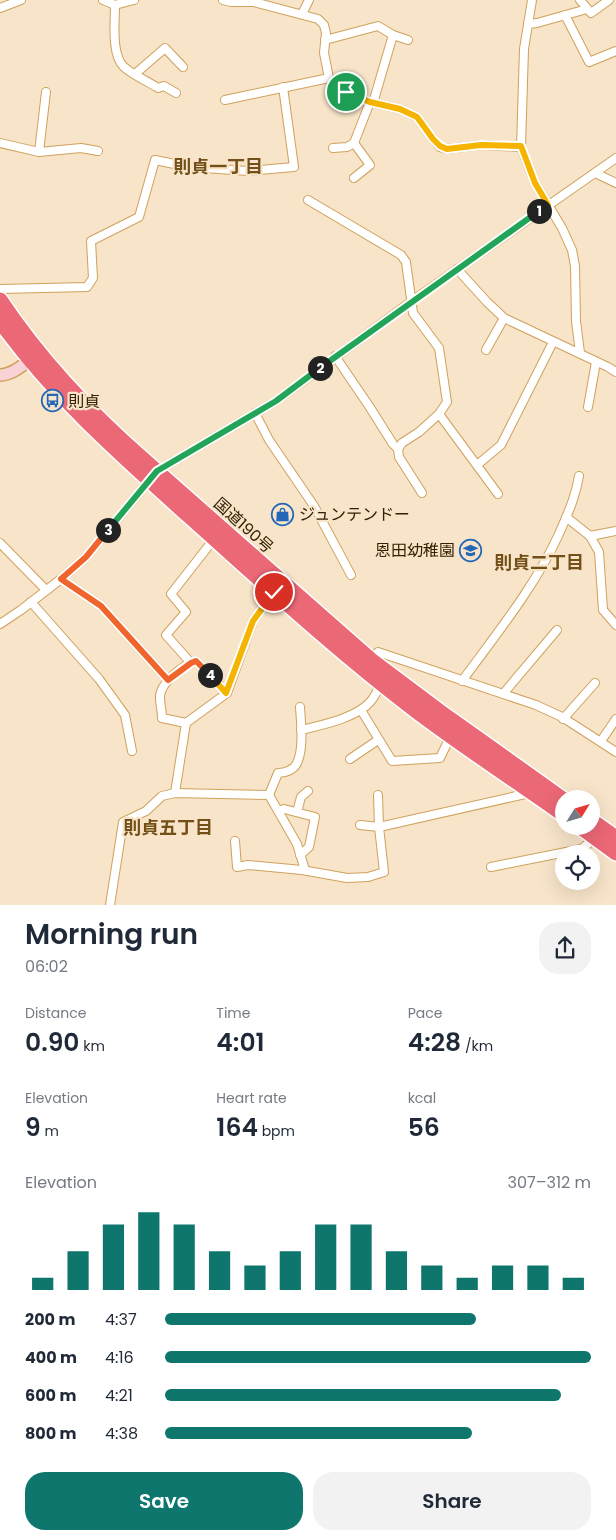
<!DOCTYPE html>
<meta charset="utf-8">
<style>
body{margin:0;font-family:Poppins,"Noto Sans JP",sans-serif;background:#f2f2f3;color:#1f2937;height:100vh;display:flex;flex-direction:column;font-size:19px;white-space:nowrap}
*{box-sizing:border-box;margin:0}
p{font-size:16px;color:#747a83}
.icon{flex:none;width:28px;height:28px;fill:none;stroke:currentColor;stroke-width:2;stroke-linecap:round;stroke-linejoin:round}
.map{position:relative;height:905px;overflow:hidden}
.drawer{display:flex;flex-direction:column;background:#fff;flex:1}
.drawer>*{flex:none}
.needle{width:32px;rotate:53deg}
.controls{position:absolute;left:555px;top:790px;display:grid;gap:10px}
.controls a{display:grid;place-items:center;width:45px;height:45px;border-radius:50%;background:#fff;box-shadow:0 5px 20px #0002;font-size:25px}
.pin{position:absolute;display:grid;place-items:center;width:42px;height:42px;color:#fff;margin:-21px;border:2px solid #fff;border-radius:50%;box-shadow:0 1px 5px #0007}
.km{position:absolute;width:25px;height:25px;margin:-12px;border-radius:50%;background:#222;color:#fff;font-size:14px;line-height:25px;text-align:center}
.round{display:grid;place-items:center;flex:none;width:52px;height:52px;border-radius:20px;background:#f2f2f3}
.headline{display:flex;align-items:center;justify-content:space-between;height:85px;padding:0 25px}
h1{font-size:28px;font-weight:600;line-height:38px}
.stats{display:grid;grid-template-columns:repeat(3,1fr);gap:8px;height:85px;padding:5px 25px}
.stats div{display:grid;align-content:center}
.stats b{font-size:25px;font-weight:600}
.stats small{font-size:14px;font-weight:400}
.stats p{font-size:14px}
.chart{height:140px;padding:10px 25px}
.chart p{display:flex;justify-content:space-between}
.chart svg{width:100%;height:90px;margin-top:5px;stroke:#0f766e;stroke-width:6}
.primary-button{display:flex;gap:10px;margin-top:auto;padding:10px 25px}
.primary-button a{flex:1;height:58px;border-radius:20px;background:#0f766e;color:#fff;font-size:20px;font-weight:600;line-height:58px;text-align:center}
.primary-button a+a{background:#f2f2f3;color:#1f2937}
ul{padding:0 25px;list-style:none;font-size:16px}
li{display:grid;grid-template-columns:80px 60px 1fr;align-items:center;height:38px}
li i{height:12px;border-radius:6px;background:#0f766e}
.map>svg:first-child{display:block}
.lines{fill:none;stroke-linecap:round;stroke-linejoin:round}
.street-casing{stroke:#d0a15b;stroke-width:10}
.secondary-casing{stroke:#d0a15b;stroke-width:14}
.highway-casing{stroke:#fff;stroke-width:18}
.street{stroke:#fff;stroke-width:8}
.secondary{stroke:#f9d2d6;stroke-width:11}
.highway{stroke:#eb6876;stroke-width:15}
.split-1-casing{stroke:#fff;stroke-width:10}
.split-2-casing{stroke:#fff;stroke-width:10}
.split-3-casing{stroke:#fff;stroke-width:10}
.split-4-casing{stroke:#fff;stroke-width:10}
.split-5-casing{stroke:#fff;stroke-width:10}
.split-1{stroke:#f5b400;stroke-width:6}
.split-2{stroke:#22a559;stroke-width:6}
.split-3{stroke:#22a559;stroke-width:6}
.split-4{stroke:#f0652b;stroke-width:6}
.split-5{stroke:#f5b400;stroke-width:6}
.labels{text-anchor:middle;stroke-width:4.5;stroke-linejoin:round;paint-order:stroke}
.poi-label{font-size:16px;fill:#342103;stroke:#f7e4c9;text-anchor:start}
.street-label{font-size:16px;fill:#342103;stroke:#f7e4c9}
.neighbourhood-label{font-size:18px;font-weight:bold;fill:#725018;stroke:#f7e4c9}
</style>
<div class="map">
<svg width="616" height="905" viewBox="0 0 616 905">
<rect width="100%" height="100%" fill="#f7e4c9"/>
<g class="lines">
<defs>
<g id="street">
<path d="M103,0L115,5L134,0"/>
<path d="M223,0L231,2H254L318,19L324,25L326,33L324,53L329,78L346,92L370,102L400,109L417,117L433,139L440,147L447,149L481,145L521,147"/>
<path d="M532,0L524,49L521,147L535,183L562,228L572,250L575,266L576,321L580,353"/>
<path d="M580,0L591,13L609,0"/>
<path d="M115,5C115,21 111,55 124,67C133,75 147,81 158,88L164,86L176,93"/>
<path d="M0,8L21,0"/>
<path d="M302,14L309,0"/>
<path d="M565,15L589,62L616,51"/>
<path d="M528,24L537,23L587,9"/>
<path d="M325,40L378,26L393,35L408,40"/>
<path d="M135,74L165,48L183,67"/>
<path d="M225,100L329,78"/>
<path d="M373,103L393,35"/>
<path d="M0,143L39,152L81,148L98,151"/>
<path d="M333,148L347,147L354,143L370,102"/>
<path d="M39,152L46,92"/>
<path d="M595,173L616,183"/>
<path d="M354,178L370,165L354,143"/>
<path d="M308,200L401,255L406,262L413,313L439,348L447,402L439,414L498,494"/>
<path d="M457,269L487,302L504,318L608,367L616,372"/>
<path d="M0,289L87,287L93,278L91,241L139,217L155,160L189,167L248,171L294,167L283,87"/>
<path d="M486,350L504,318"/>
<path d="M335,356L369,406L393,444L398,449"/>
<path d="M588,407L596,362"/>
<path d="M255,413L269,440L314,506L351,575"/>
<path d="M477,465L501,445L553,342"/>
<path d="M422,493L399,457L398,449L402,443L419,432L439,414"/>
<path d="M566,517L590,536L599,552L603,610L616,625"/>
<path d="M590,536L616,531"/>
<path d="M0,543L46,590"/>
<path d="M61,579L101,606L168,680"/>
<path d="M31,602L99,679L125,715L132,751"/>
<path d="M0,624L21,610L61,579L86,557L157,471L276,401L412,301L616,158"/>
<path d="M369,661L378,652L536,705L562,717L616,752"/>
<path d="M191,663L166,635L186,612L171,594L214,539"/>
<path d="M462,681C497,633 534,588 559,534C568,513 575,499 579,476"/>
<path d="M503,694L557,630"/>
<path d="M361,710L392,761L440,758L451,735"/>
<path d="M563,719L595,683"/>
<path d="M186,723L162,718C162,711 160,704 160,697C160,683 184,664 196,661L227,693"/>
<path d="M301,730C322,725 357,718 371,701C375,696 378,689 382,684"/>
<path d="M601,741L616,719"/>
<path d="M350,759L378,740"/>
<path d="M175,793L186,723L227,693L253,621L274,592"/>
<path d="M269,795L278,773C285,773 294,770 297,763C304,749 301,722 300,707"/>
<path d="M278,811L284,809L315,817L309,847L300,855"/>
<path d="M297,812L301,797L308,791"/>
<path d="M360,825L379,827L378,795"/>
<path d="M235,841L237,867L248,865L302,870L347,878L368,877L384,872L379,827L530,793"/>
<path d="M491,867L581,849L596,838"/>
<path d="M110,905L123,822L146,811L162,796L175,793L269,795L297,844L305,870"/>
</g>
<path id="secondary" d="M0,375C13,375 25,363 35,356"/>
<g id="highway">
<path d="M0,300C40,360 91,414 145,461L371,660L439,711L564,800"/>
<path d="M0,321C55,397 119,453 189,516C263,582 336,650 415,710C464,747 515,780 564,815"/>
<path d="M591,820L616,838"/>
<path d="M579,826L616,853"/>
</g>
</defs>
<use href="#street" class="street-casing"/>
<use href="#secondary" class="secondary-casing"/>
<use href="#highway" class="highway-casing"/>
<use href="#street" class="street"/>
<use href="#secondary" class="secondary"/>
<use href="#highway" class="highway"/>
</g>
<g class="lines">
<defs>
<path id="split-1" d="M346,92L370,102L400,109L417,117L433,139L440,146L447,149L481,145L521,146L535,183L548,205L539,211"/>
<path id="split-2" d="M320,368L539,211"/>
<path id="split-3" d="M108,530L157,471L276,401L320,368"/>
<path id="split-4" d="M108,530L86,557L61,579L101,606L168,680L191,663L196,661L210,675"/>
<path id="split-5" d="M210,675L226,693L253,621L274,592"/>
</defs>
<use href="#split-1" class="split-1-casing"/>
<use href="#split-2" class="split-2-casing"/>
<use href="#split-3" class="split-3-casing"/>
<use href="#split-4" class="split-4-casing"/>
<use href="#split-5" class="split-5-casing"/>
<use href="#split-1" class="split-1"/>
<use href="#split-2" class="split-2"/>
<use href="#split-3" class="split-3"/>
<use href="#split-4" class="split-4"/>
<use href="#split-5" class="split-5"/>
</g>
<defs>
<symbol id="bus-ring" viewBox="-11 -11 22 22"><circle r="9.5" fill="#f7e4c9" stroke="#2466b7" stroke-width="1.5"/><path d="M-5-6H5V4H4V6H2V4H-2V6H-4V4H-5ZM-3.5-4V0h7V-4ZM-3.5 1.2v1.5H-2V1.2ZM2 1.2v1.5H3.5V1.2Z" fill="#2466b7"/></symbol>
<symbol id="shop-ring" viewBox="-11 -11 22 22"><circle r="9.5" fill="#f7e4c9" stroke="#2466b7" stroke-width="1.5"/><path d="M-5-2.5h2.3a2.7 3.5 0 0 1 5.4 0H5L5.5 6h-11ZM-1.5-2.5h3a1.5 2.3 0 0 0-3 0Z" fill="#2466b7"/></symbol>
<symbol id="school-ring" viewBox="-11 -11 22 22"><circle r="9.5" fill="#f7e4c9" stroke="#2466b7" stroke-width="1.5"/><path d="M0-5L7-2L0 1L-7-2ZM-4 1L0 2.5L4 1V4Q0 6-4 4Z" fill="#2466b7"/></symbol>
</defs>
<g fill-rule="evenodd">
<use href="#bus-ring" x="40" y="388" width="25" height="25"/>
<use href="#shop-ring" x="270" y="502" width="25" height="25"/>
<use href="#school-ring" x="458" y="538" width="25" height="25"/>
</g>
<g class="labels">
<g class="poi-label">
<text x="68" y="407">則貞</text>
<text x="299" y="520">ジュンテンドー</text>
<text x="455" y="556" text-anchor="end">恩田幼稚園</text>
</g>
<g class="street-label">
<text transform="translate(244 525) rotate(42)" y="6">国道190号</text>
</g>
<g class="neighbourhood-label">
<text x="218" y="173">則貞一丁目</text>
<text x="539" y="569">則貞二丁目</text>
<text x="168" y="834">則貞五丁目</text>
</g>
</g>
</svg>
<div class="controls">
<a><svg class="needle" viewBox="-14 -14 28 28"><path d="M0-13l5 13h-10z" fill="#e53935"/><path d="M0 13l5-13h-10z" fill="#747a83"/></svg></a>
<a><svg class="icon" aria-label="locate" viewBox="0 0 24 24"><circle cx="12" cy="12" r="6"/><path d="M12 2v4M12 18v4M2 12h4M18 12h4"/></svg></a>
</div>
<div class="pin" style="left:346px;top:92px;background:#1e9e55"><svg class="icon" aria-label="arrive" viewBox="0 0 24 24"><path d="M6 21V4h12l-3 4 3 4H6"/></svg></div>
<div class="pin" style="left:274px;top:592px;background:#d93025"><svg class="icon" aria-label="check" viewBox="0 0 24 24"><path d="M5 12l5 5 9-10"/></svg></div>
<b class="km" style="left:539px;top:211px">1</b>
<b class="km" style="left:320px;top:368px">2</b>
<b class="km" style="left:108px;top:530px">3</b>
<b class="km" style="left:210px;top:675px">4</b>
</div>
<section class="drawer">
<div class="headline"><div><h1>Morning run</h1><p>06:02</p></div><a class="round"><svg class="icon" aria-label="share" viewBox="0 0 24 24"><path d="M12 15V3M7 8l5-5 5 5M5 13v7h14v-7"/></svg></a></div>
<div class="stats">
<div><p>Distance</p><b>0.90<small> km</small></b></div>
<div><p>Time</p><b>4:01</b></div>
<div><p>Pace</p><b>4:28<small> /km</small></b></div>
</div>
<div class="stats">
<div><p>Elevation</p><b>9<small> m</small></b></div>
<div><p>Heart rate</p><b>164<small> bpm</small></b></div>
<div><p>kcal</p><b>56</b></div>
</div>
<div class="chart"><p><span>Elevation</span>307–312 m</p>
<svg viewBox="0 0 160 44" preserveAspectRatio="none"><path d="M5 44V38M15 44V25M25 44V12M35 44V6M45 44V12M55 44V25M65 44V32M75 44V25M85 44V12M95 44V12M105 44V25M115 44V32M125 44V38M135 44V32M145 44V32M155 44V38"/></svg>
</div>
<ul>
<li><b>200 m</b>4:37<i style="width:73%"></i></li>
<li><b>400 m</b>4:16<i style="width:100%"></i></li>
<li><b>600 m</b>4:21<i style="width:93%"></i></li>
<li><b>800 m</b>4:38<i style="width:72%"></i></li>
</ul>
<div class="primary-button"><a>Save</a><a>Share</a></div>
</section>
